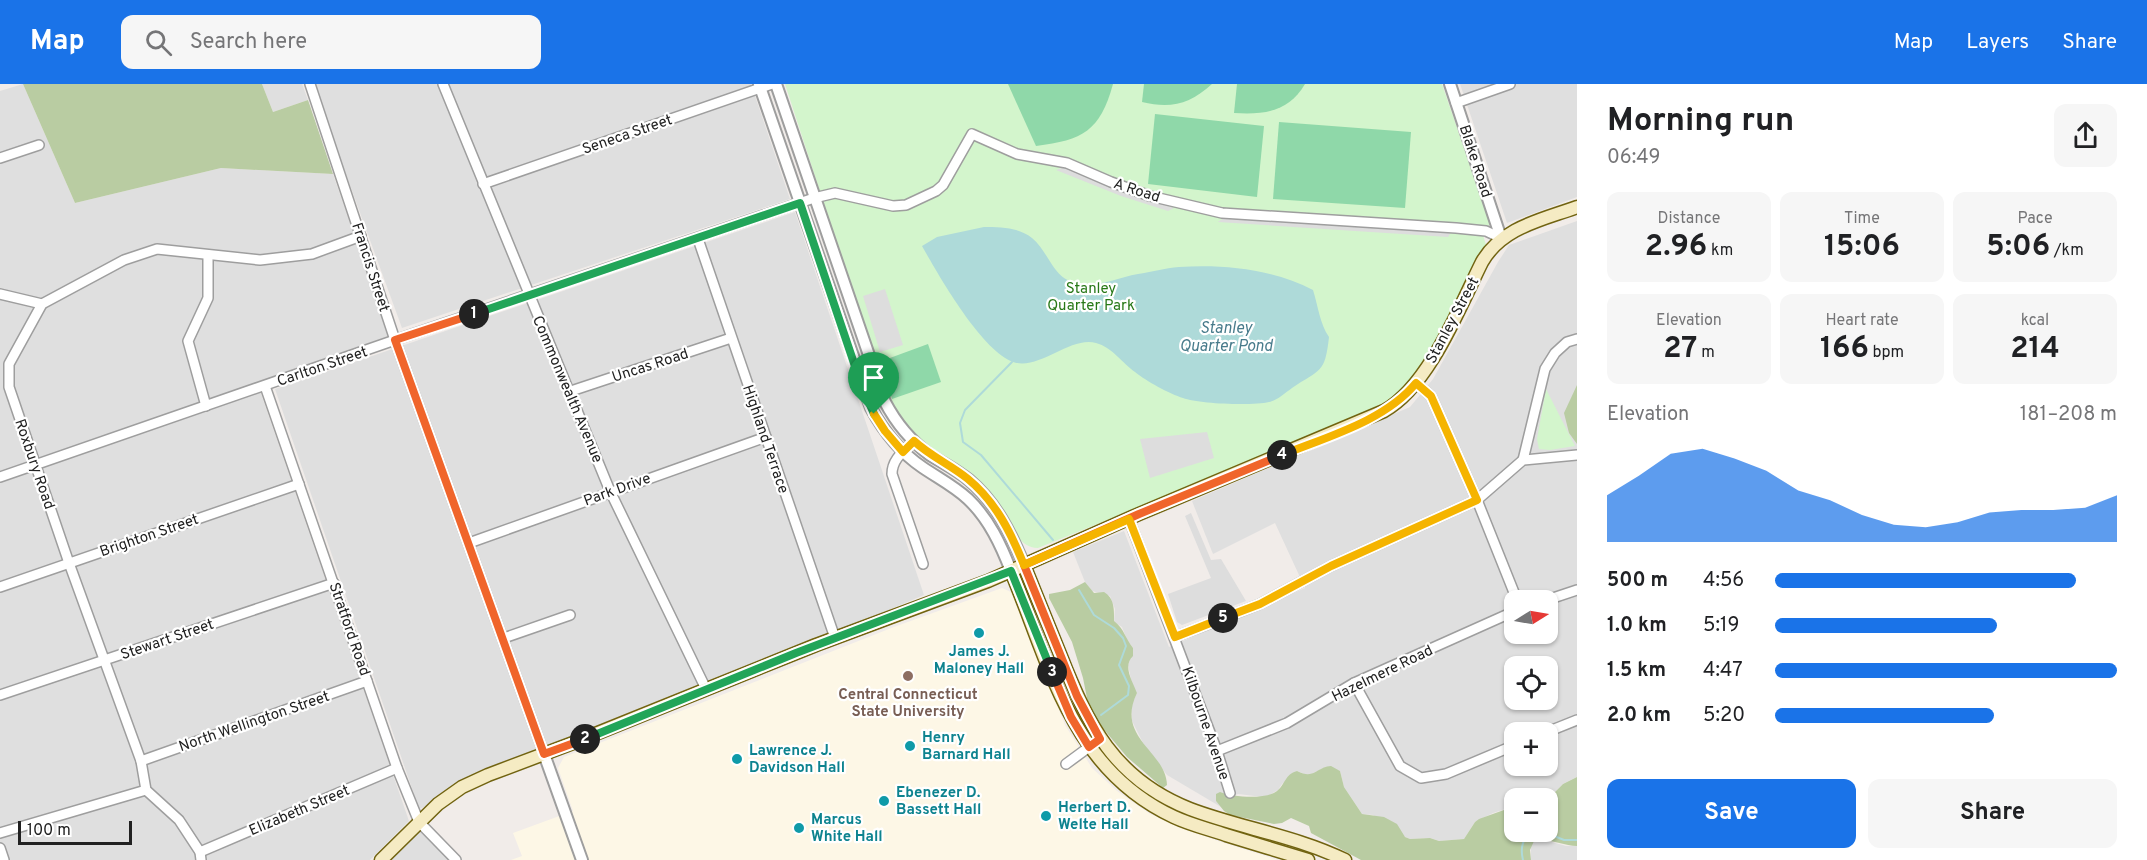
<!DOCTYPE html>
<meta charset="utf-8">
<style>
body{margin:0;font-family:Overpass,sans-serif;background:#f6f6f6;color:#202124;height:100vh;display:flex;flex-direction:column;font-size:22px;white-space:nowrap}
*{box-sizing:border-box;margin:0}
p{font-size:20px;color:#757577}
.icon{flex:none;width:33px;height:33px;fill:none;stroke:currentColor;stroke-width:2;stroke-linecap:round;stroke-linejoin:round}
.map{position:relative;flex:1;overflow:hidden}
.details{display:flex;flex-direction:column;background:#fff;width:570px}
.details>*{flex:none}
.needle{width:39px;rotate:79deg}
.fabs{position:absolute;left:1504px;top:506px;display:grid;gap:12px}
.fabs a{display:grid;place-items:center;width:54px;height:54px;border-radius:12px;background:#fff;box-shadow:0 2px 4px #0004;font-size:30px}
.scale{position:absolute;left:18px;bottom:15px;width:114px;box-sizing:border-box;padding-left:6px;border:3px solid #212121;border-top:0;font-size:16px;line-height:21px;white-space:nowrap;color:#212121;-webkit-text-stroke:4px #fff;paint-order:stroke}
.pin{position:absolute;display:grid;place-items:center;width:51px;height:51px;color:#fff;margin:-62px -26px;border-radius:50% 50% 50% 0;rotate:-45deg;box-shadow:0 0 6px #0007}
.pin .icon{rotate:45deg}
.km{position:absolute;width:30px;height:30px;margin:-15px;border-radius:50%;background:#222;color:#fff;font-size:16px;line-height:30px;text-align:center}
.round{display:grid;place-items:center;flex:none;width:63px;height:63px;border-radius:12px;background:#f6f6f6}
.headline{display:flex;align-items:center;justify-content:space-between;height:102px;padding:0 30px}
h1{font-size:33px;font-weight:700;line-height:45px}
.figures{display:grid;grid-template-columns:repeat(3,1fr);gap:9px;height:102px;padding:6px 30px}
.figures div{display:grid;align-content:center;border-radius:12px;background:#f6f6f6;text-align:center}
.figures b{font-size:30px;font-weight:700}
.figures small{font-size:16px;font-weight:400}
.figures p{font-size:16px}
.chart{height:168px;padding:12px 30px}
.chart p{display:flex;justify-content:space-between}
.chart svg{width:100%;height:108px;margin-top:6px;fill:#1a73e8;opacity:.7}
.action{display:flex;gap:12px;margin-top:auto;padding:12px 30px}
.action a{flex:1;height:69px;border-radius:12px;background:#1a73e8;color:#fff;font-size:24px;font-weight:700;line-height:69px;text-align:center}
.action a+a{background:#f6f6f6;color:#202124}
ul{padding:0 30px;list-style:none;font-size:20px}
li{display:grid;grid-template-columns:96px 72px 1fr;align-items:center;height:45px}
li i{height:15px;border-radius:8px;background:#1a73e8}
header{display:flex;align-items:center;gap:36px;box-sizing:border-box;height:84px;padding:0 30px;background:#1a73e8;color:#fff}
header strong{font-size:28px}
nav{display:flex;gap:33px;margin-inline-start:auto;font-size:21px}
.search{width:420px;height:54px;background:#f6f6f6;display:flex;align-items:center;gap:15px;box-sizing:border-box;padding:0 21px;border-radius:12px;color:#757577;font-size:22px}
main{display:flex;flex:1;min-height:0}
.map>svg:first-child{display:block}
.residential{fill:#dfdfdf;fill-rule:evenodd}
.education{fill:#fdf7e6}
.forest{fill:#b9cca2}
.park{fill:#d3f5cc}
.pitch{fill:#8fd8a9}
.parking{fill:#ddd}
.water{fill:#aedad9}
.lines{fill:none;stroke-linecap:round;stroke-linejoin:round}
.stream{stroke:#aedad9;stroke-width:2}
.minor-casing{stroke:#9e9e9e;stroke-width:12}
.tertiary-casing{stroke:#9e9e9e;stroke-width:14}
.secondary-casing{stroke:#716310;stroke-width:15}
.minor{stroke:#fff;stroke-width:9}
.tertiary{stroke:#fff;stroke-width:10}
.secondary{stroke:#f5ebc3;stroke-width:12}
.split-1-casing{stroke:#fff;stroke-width:12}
.split-2-casing{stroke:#fff;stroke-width:12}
.split-3-casing{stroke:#fff;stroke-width:12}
.split-4-casing{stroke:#fff;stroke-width:12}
.split-5-casing{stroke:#fff;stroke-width:12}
.split-6-casing{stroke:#fff;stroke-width:12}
.split-1{stroke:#22a559;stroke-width:8}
.split-2{stroke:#f0652b;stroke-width:8}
.split-3{stroke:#22a559;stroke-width:8}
.split-4{stroke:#f0652b;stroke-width:8}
.split-5{stroke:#f5b400;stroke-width:8}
.split-6{stroke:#f5b400;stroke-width:8}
.culture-dot{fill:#0f9aa8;stroke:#fff;stroke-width:2}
.education-dot{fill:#8d6e63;stroke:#fff;stroke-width:2}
.labels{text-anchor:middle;stroke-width:4.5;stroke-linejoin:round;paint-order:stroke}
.street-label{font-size:15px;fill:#212121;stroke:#fff}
.park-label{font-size:15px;fill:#277817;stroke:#fff}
.culture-label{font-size:15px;font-weight:bold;fill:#0d838f;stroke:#fff;text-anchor:start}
.education-label{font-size:15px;font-weight:bold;fill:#785e54;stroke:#fff}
.water-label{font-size:16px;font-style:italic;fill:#477b8b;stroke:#fff}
</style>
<header>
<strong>Map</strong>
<div class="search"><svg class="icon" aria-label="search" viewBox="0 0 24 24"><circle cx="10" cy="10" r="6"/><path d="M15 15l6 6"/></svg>Search here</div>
<nav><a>Map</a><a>Layers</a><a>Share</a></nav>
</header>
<main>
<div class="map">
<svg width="1577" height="776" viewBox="0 0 1577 776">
<rect width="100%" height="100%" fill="#f1ece9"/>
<g class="residential">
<path d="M23,0L75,119L221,84L333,90L389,252L257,298L409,737L370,776H0V7Z"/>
<path d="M262,0H302L308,16L273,28Z"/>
<path d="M313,0H751L790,115L402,244Z"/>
<path d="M1460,0H1577V113L1507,139Z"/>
<path d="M795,128L924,511L419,725L275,305Z"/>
<path d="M1577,137V693L1563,700L1549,714H1515V722L1493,729L1475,738L1464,755L1439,757L1430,754L1410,755L1405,753L1373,731L1362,730L1344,703L1340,687L1326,683L1310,691L1304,690L1297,687L1282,700L1278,706L1268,712L1263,713L1238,710L1216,717L1221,723L1167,691L1144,661L1132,637L1131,621L1137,609L1132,600L1128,581L1133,564L1127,556L1122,543L1114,538L1115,525L1110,512L1092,507L1085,498L1073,468L1124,447L1169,563L1305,504L1275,439L1213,470L1192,417L1410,323L1433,295L1498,178L1509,161ZM1515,516H1548V549H1515ZM1515,582H1548V615H1515ZM1515,648H1548V681H1515Z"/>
<path d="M420,746L450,776H390Z"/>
<path d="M1541,755L1566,762H1577V776H1531V761L1534,757Z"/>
</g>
<path class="education" d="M1002,504L1013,509L1065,641L1092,684L1117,707L1150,730L1215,756L1278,776H511L522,772L513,749L573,727L558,684L564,673L894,543Z"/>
<g class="forest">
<path d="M23,0H262L273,28L308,16L333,90L221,84L75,119Z"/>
<path d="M1577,301V360L1569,349L1564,329Z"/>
<path d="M1085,498L1094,509L1104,508C1115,514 1114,527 1114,537C1125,546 1125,554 1133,564V572C1122,582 1133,598 1137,609C1115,654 1166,667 1167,701L1163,704L1127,673L1101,642L1088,619L1083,594L1072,558L1049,514V510L1070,506Z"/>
<path d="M1331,682L1340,687L1344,703L1362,730L1384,733L1397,740L1405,753L1410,755L1430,754L1439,757L1464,755L1475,738L1479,735L1515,722V747H1548V715L1563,700L1577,693V762C1563,762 1548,753 1534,757L1530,766L1531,776H1361L1311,749L1309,742L1291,734L1282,739L1274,740L1230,731L1224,727L1216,717V710L1220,708C1233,713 1265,716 1277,707C1285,701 1285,690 1297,687C1315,696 1316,683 1331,682Z"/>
</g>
<g class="park">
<path d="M785,0H1442L1489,137V142L1483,151L1486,161L1425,276L1413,294L1397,310L1381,322L1258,375L1038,464C1014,464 1008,430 994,415C983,402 970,390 956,380C944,371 928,365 918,354C904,340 895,325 885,308Z"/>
<path d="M1546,305L1575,362L1550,366L1539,365L1537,355Z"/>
</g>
<g class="pitch">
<path d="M1008,0H1113C1100,47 1083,56 1036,62Z"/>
<path d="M1144,0H1212C1190,20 1171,25 1142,18Z"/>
<path d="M1237,0H1305C1289,28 1263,31 1234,29Z"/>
<path d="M1155,30L1264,42L1257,113L1148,100Z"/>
<path d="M1279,38L1411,48L1405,124L1273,115Z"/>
<path d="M928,260L941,298L892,315L879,278Z"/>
</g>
<g class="parking">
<path d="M1064,83L1106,101L1174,124L1168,127L1121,112L1056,86Z"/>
<path d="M1225,133L1452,147L1448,153L1218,138Z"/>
<path d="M885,205L903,261L880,268L863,212Z"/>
<path d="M1207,348L1214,374L1150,394L1140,355Z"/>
<path d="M1191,429L1211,476L1221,475L1246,517L1182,541L1177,538L1168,510L1211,494L1185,432Z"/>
</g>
<path class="water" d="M984,143C1000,143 1018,143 1032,154C1049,168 1052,193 1075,199C1098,204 1116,194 1138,190C1151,188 1165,184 1179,183C1223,180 1273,185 1313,206C1318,222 1320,240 1329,253C1325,290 1320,285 1292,304C1285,309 1278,316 1269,318C1253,322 1198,320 1183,314C1170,310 1146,297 1135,288C1122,279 1112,263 1096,259C1070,252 1039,287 1013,278C981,266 939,192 922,162L937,153Z"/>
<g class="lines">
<g class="stream">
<path d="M1012,278L965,326L960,339L963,358L981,371L1053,456"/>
<path d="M1079,506L1094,531L1114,544L1123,554L1126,562L1119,581L1129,602L1128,611L1101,631"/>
<path d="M1542,747L1564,756H1577"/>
<path d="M1523,776C1520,764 1522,754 1533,747"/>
</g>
<defs>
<g id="minor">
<path d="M310,0L395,256L544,670"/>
<path d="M443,0L610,407L706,605"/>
<path d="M1456,19L1510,0"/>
<path d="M0,74L39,61"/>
<path d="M483,100L772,0"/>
<path d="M698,155L835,554"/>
<path d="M0,210L42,220"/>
<path d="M1416,299L1431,312L1477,416L1517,516"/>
<path d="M265,302L397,684L419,738L456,776"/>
<path d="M568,308L731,254"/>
<path d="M206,322L188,257L208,214V171"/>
<path d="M914,357C904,367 892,375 892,390L923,480"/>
<path d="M1523,376L1545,285L1555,269L1567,258L1577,255"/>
<path d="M0,393L395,256L814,114L835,109L893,122L906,121L936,107L943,101L972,50L1017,70L1067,79L1111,98L1150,112L1222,129L1456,144L1486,147L1501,154"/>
<path d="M1129,435L1217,667L1230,709"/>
<path d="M469,459L766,353"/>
<path d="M0,503L299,400"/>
<path d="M1547,516L1577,506"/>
<path d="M1175,553L1260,520L1331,482L1477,416L1523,376L1577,371"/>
<path d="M504,554L570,531"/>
<path d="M1354,599L1400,682L1421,694L1446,690L1515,661"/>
<path d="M0,611L334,499"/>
<path d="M1547,648L1577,636"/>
<path d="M1217,667L1287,639L1354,599L1515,527"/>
<path d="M141,677L367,597"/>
<path d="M1066,680L1100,655"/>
<path d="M0,749L146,706"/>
<path d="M0,764L4,776"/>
<path d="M200,768L397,684"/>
<path d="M201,776L200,768L179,736L146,706L141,677L69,479L9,303V280L42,220L124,176L157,165L260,176L312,170L361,152"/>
</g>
<g id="tertiary">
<path d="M759,0L871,324C884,348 900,368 922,383C938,394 954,402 968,415C989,435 1001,461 1011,487"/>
<path d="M776,0L885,318C896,339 911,357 930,371C943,379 957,386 969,396C996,419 1011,449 1024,481"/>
<path d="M1450,0L1501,154"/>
<path d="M544,670L582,776"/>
</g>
<g id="secondary">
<path d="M1024,481C1036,511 1048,541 1060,570C1088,641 1114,695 1190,725C1240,744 1296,752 1345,776"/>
<path d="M1011,487C1051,583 1071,685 1174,733C1191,741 1209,745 1226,751C1253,759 1281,768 1308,776"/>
<path d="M381,776L438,720L462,703L488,691L573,659L816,561L988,497L1139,430L1384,327C1429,302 1459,224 1482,178C1502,143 1542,136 1577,123"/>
</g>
</defs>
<use href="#minor" class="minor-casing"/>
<use href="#tertiary" class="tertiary-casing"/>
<use href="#secondary" class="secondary-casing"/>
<use href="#minor" class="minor"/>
<use href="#tertiary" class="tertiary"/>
<use href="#secondary" class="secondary"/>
</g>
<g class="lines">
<defs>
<path id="split-1" d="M474,230L800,119L862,303L874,330"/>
<path id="split-2" d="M474,230L395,256L544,670L585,655"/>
<path id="split-3" d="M585,655L796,569L1011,487L1052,588"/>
<path id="split-4" d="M1052,588L1071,633L1089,663L1100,655L1077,612L1024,481L1139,430L1282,371"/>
<path id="split-5" d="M1223,534L1260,520L1331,482L1477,416L1431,312L1416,299C1385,337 1326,353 1282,371"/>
<path id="split-6" d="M874,330L885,347L903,368L914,357C930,372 951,381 968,395C996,418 1011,449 1024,481L1129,435L1175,553L1223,534"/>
</defs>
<use href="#split-1" class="split-1-casing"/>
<use href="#split-2" class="split-2-casing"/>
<use href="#split-3" class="split-3-casing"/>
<use href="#split-4" class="split-4-casing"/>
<use href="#split-5" class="split-5-casing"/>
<use href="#split-6" class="split-6-casing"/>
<use href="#split-1" class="split-1"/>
<use href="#split-2" class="split-2"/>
<use href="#split-3" class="split-3"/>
<use href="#split-4" class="split-4"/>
<use href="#split-5" class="split-5"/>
<use href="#split-6" class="split-6"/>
</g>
<g class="culture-dot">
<circle cx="979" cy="549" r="6"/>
<circle cx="910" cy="662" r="6"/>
<circle cx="737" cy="675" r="6"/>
<circle cx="884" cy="717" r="6"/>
<circle cx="1046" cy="732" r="6"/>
<circle cx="799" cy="744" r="6"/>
</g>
<circle class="education-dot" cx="908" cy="592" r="6"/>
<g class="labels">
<g class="street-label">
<text transform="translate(627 50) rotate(-19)" y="5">Seneca Street</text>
<text transform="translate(1476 77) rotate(72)" y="5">Blake Road</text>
<text transform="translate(1137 106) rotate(18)" y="5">A Road</text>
<text transform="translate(371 183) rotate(72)" y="5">Francis Street</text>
<text transform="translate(1452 236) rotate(-62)" y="5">Stanley Street</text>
<text transform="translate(650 281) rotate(-18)" y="5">Uncas Road</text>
<text transform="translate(322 282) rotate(-19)" y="5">Carlton Street</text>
<text transform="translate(568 305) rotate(67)" y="5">Commonwealth Avenue</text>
<text transform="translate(766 355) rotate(71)" y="5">Highland Terrace</text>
<text transform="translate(35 380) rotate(71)" y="5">Roxbury Road</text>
<text transform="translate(617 405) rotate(-20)" y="5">Park Drive</text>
<text transform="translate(149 451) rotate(-19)" y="5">Brighton Street</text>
<text transform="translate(350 545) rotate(71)" y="5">Stratford Road</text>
<text transform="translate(167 555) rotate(-19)" y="5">Stewart Street</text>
<text transform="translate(1382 589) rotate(-26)" y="5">Hazelmere Road</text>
<text transform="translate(254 637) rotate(-19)" y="5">North Wellington Street</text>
<text transform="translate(1206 639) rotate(71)" y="5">Kilbourne Avenue</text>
<text transform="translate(299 726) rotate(-23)" y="5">Elizabeth Street</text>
</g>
<g class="park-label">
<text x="1091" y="209">Stanley<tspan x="1091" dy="17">Quarter Park</tspan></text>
</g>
<g class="culture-label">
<text x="979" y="572" text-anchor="middle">James J.<tspan x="979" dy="17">Maloney Hall</tspan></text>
<text x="922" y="658">Henry<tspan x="922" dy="17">Barnard Hall</tspan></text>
<text x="749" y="671">Lawrence J.<tspan x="749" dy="17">Davidson Hall</tspan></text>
<text x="896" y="713">Ebenezer D.<tspan x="896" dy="17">Bassett Hall</tspan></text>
<text x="1058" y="728">Herbert D.<tspan x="1058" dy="17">Welte Hall</tspan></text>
<text x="811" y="740">Marcus<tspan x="811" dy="17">White Hall</tspan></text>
</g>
<g class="education-label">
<text x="908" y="615">Central Connecticut<tspan x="908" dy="17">State University</tspan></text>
</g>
<g class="water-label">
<text x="1226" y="249">Stanley<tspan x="1226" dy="18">Quarter Pond</tspan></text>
</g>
</g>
</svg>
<div class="fabs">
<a><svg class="needle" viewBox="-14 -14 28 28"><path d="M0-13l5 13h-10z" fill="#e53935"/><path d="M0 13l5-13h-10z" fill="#757577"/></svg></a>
<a><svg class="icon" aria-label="locate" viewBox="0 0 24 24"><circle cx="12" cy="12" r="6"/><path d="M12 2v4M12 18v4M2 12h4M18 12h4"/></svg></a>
<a>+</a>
<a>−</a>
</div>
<div class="scale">100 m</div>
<div class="pin" style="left:874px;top:330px;background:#1e9e55"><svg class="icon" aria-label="arrive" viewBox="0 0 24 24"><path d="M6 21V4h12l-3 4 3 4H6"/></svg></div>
<b class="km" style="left:474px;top:230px">1</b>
<b class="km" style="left:585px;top:655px">2</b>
<b class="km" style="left:1052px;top:588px">3</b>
<b class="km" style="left:1282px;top:371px">4</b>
<b class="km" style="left:1223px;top:534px">5</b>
</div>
<section class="details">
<div class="headline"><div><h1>Morning run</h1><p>06:49</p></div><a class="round"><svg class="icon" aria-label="share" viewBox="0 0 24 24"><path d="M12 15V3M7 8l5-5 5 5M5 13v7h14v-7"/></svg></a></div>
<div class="figures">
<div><p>Distance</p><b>2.96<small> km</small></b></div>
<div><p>Time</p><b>15:06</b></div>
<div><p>Pace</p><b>5:06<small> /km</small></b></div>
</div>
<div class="figures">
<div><p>Elevation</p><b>27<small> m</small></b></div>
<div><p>Heart rate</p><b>166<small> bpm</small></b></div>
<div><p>kcal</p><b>214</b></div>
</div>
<div class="chart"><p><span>Elevation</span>181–208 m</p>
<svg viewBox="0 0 160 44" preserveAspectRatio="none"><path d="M0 44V25L10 17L20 8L30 6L40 10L50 15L60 23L70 27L80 33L90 37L100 38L110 36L120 32L130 31L140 31L150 30L160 25V44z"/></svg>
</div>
<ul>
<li><b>500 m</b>4:56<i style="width:88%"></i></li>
<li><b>1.0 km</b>5:19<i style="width:65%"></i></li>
<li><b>1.5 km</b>4:47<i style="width:100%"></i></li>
<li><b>2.0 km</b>5:20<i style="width:64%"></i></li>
</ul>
<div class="action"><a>Save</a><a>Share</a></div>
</section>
</main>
